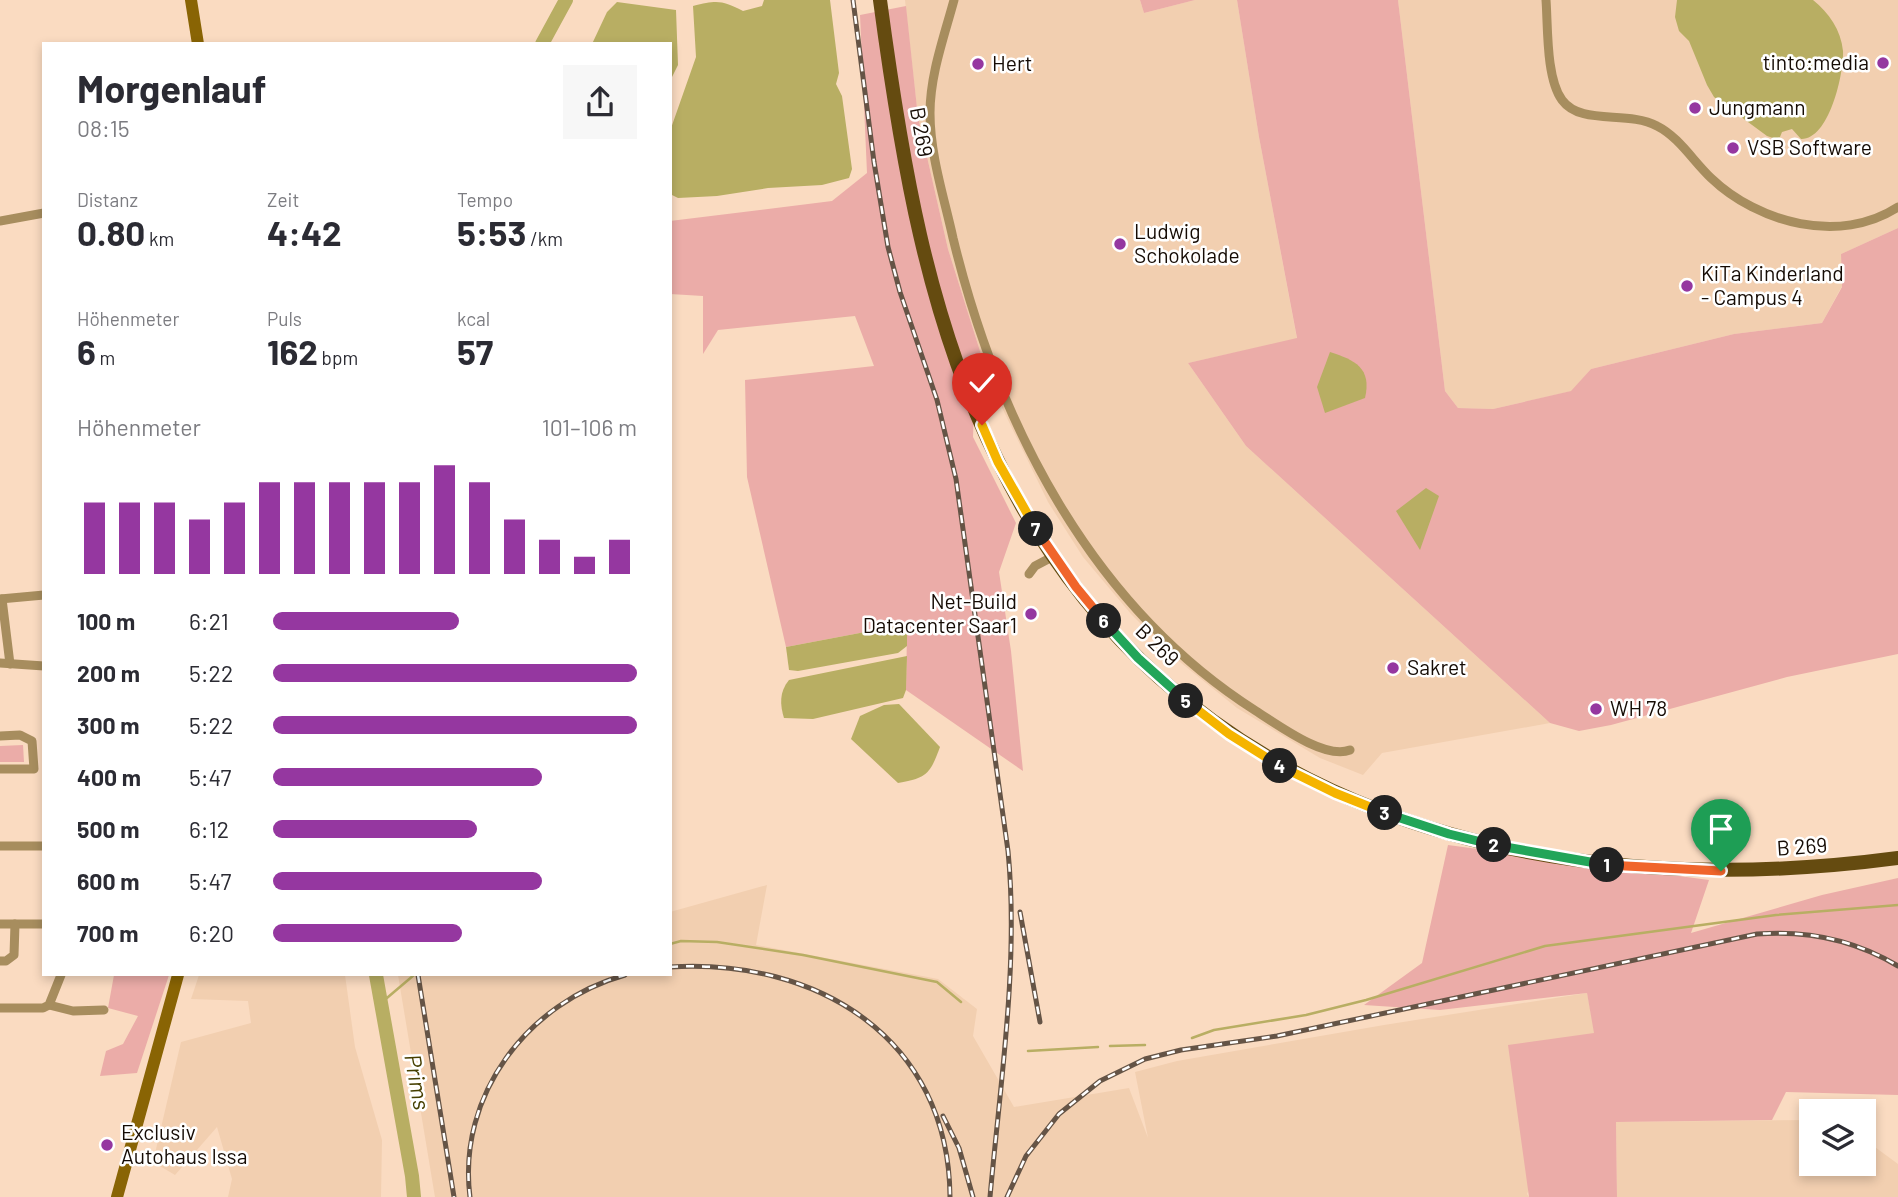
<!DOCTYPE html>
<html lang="de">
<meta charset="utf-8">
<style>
body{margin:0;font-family:Barlow,sans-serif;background:#f7f7f7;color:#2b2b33;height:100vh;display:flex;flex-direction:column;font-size:26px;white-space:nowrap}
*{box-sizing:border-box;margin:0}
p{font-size:23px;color:#7c7c81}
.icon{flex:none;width:38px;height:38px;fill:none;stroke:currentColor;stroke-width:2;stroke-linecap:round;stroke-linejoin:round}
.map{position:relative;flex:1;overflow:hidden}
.details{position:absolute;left:42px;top:42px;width:630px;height:934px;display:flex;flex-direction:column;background:#fff;border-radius:0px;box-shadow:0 4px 10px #0003}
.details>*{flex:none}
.fabs{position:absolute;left:1799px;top:1099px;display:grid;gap:14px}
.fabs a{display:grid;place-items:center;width:77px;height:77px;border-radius:0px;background:#fff;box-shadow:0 4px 10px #0003;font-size:35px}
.pin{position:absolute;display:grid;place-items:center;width:60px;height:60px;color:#fff;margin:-72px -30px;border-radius:50% 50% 50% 0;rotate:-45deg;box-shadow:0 0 7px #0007}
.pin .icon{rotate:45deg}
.km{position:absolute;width:35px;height:35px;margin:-18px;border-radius:50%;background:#222;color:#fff;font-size:19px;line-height:35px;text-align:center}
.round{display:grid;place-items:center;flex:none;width:74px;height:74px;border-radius:0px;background:#f7f7f7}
.overview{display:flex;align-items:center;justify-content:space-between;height:119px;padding:0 35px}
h1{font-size:38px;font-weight:700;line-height:52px}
.figures{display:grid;grid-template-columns:repeat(3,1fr);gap:10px;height:119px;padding:7px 35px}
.figures div{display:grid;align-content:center}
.figures b{font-size:35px;font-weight:700}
.figures small{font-size:19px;font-weight:400}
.figures p{font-size:19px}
.chart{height:196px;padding:14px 35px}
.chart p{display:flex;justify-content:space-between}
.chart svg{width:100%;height:126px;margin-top:7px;stroke:#9537a0;stroke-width:6}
ul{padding:0 35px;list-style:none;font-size:23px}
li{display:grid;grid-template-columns:112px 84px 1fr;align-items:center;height:52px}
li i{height:18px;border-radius:9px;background:#9537a0}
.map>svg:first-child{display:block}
.built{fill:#f2cfb0}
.green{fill:#ebaca8}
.water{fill:#b8ae63}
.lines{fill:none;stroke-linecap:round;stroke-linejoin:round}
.stream{stroke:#b8ae63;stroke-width:2.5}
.river{stroke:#b8ae63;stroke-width:14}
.street{stroke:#a78d5e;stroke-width:9}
.secondary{stroke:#896404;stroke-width:12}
.primary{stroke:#654b10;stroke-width:14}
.rail-casing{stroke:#655446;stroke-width:5}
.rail{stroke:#fff;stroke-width:2.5;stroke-dasharray:8;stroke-linecap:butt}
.split-1-casing{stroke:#fff;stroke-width:14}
.split-2-casing{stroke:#fff;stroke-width:14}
.split-3-casing{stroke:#fff;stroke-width:14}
.split-4-casing{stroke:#fff;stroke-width:14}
.split-5-casing{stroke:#fff;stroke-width:14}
.split-6-casing{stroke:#fff;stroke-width:14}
.split-7-casing{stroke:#fff;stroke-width:14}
.split-8-casing{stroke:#fff;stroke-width:14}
.split-1{stroke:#f0652b;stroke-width:9}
.split-2{stroke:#22a559;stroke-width:9}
.split-3{stroke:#22a559;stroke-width:9}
.split-4{stroke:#f5b400;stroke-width:9}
.split-5{stroke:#f5b400;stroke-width:9}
.split-6{stroke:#22a559;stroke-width:9}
.split-7{stroke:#f0652b;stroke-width:9}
.split-8{stroke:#f5b400;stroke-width:9}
.poi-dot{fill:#9537a0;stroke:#fff;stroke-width:2.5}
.labels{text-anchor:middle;stroke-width:5;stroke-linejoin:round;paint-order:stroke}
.poi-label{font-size:21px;fill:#150b04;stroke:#fff;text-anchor:start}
.street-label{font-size:21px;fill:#150b04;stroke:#fff}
.water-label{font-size:23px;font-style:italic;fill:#463f00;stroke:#fff}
</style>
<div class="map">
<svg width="1898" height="1197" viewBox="0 0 1898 1197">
<rect width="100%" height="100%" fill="#fadbc1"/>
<g class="built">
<path d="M905,0H1140L1144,13L1195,0H1237L1259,137L1297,339L1188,363L1246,446L1550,723L1382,753L1363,775L1320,758L1237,708L1175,658L1131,614L1083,557L1048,502L990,383L948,249L918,117Z"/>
<path d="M1398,0H1898V228L1841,254L1842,286L1822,323L1734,334L1591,369L1572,391L1493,409L1458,408L1445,391Z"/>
<path d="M767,885L756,945L938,979L977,1009L973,1036L1014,1107L1129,1088L1148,1138L1135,1072L1177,1061L1384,1025L1587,993L1595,1033L1527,1194L1529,1197H435L398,975H670V912Z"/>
<path d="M199,975H345L355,1047L382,1140L381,1197H228L232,1179L217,1127L175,1175L153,1162L181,1042L251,1023L248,1001L191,999Z"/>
<path d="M1811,1120V1164H1864V1139L1898,1164V1197H1617L1616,1122Z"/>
</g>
<g class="green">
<path d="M1140,0H1195L1144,13Z"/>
<path d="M1237,0H1398L1445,391L1458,408L1493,409L1571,391L1591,369L1734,334L1822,323L1842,287L1841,254L1898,228V654L1787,677L1611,725L1579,731L1550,723L1246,446L1188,363L1297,338L1259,137Z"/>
<path d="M906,6L918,117L948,249L990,383H975L973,437L1016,523L999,572L1011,651L1023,771L906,690L907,632L902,625L786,647L747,477L745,380L874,366L855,316L718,330L703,354V296L670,294V221L832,201L867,173L860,15Z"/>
<path d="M23,745L24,762H0V746Z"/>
<path d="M1448,845L1709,880L1691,933L1822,895L1898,878V1095L1786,1092L1772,1120L1616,1122L1617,1197H1529L1508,1045L1594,1033L1587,993L1440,1010L1364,1005L1422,963Z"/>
<path d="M114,975H169L137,1073L100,1076L106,1051L123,1044L138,1016L108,1008Z"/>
</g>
<g class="water">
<path d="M764,0H830L839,73L836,84L842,96L852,169L849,178L822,185L768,188L717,196L678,198L670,194V131L696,57L693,6C717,0 722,0 743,11L762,6Z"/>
<path d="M1677,0H1813C1829,13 1841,30 1843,51C1844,74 1829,140 1801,139L1792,129L1782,132L1780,137L1776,139L1767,136L1714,97L1707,85L1689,41L1679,31L1675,17Z"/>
<path d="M617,2L676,10L678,65L670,81V44H592L607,12Z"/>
<path d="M1330,352C1355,360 1372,368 1365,398L1325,413L1317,387Z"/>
<path d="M1426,488L1439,496L1420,550L1396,511Z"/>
<path d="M902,625L907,632V646L898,653L798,671L789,670L786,647Z"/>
<path d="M907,656L906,690L903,698L813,719L784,718C780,705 779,692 789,680Z"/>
<path d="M899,704L940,747C930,774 927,778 898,783L851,739L860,716L884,705Z"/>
</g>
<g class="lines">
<g class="stream">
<path d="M670,944L681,941L717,942L803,955L937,982L961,1002"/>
<path d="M381,1003L414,975"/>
<path d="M1192,1038L1214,1030L1306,1015L1366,1000L1545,946L1776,915L1898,905"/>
<path d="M1110,1046L1145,1045"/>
<path d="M1028,1051L1098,1047"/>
</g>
<g class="river">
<path d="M542,44L566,0"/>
<path d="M376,975L412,1176L414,1197"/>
</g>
<g class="street">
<path d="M954,0C944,37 930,75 930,113C930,155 944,197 953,238C998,423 1091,606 1256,711C1278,725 1325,760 1350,750"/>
<path d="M1546,0C1548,27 1546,78 1562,100C1581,126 1627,110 1657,126C1679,137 1693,161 1711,178C1758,223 1840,245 1898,207"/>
<path d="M0,221L44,213"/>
<path d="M1029,574L1035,566L1054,556"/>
<path d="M0,599L44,595"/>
<path d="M2,599L10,664"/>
<path d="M0,663L44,666"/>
<path d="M0,736L20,735L32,741L34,769H0"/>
<path d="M0,846H43"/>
<path d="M0,924H44"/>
<path d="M0,961H6L14,955L15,924"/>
<path d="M49,1005L73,1011L104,1010"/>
<path d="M0,1008H43L49,1005L61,975"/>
</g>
<g class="secondary">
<path d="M191,0L198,44"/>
<path d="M117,1197L178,975"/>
</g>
<path class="primary" d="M880,0C901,157 927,318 998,461C1169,813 1537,906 1898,858"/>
<defs>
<g id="rail">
<path d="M853,0L874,162L888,247L900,292L937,400L956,479L1008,851C1019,963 1000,1085 990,1197"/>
<path d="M1020,912L1040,1022"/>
<path d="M670,967C817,958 949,1038 950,1197"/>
<path d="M418,975L454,1197"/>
<path d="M943,1116L959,1148L973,1197"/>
<path d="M470,1197C457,1095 528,1002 625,975"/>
<path d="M1007,1197L1026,1156L1059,1114L1100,1081L1145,1059L1181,1050L1277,1036L1757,934C1807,930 1855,940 1898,966"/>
</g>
</defs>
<use href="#rail" class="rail-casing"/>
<use href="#rail" class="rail"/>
</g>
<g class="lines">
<defs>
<path id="split-1" d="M1607,865L1721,871"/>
<path id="split-2" d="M1494,845L1607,865"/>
<path id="split-3" d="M1385,813L1449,834L1494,845"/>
<path id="split-4" d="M1280,766L1335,793L1385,813"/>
<path id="split-5" d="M1186,701L1229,734L1280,766"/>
<path id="split-6" d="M1104,621L1138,658L1186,701"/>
<path id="split-7" d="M1036,529L1076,587L1104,621"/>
<path id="split-8" d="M982,425L998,462L1036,529"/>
</defs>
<use href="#split-1" class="split-1-casing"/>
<use href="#split-2" class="split-2-casing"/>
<use href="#split-3" class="split-3-casing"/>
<use href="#split-4" class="split-4-casing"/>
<use href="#split-5" class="split-5-casing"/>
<use href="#split-6" class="split-6-casing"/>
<use href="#split-7" class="split-7-casing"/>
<use href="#split-8" class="split-8-casing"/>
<use href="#split-1" class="split-1"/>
<use href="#split-2" class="split-2"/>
<use href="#split-3" class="split-3"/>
<use href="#split-4" class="split-4"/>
<use href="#split-5" class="split-5"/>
<use href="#split-6" class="split-6"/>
<use href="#split-7" class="split-7"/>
<use href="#split-8" class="split-8"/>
</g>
<g class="poi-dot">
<circle cx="1883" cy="63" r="7"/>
<circle cx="978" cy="64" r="7"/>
<circle cx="1695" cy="108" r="7"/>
<circle cx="1733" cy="148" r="7"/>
<circle cx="1120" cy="244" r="7"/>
<circle cx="1687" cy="286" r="7"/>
<circle cx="1031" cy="614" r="7"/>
<circle cx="1393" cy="668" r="7"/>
<circle cx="1596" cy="709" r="7"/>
<circle cx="107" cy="1145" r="7"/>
</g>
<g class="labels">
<g class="poi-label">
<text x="1869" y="70" text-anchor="end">tinto:media</text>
<text x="992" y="71">Hert</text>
<text x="1709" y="115">Jungmann</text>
<text x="1747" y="155">VSB Software</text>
<text x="1134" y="239">Ludwig<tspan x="1134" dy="24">Schokolade</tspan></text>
<text x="1701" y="281">KiTa Kinderland<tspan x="1701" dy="24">- Campus 4</tspan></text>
<text x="1017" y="609" text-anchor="end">Net-Build<tspan x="1017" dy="24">Datacenter Saar1</tspan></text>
<text x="1407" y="675">Sakret</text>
<text x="1610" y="716">WH 78</text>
<text x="121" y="1140">Exclusiv<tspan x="121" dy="24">Autohaus Issa</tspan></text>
</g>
<g class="street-label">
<text transform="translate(921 132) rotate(80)" y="7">B 269</text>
<text transform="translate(1157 645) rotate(44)" y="7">B 269</text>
<text transform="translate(1802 847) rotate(-4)" y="7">B 269</text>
</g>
<g class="water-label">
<text transform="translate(417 1082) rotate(80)" y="8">Prims</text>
</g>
</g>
</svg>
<div class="fabs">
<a><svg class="icon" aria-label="layers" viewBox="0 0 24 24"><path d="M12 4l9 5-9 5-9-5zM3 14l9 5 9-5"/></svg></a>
</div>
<div class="pin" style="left:1721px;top:871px;background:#1e9e55"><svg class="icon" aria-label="arrive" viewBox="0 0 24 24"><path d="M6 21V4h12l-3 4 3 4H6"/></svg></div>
<div class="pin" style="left:982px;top:425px;background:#d93025"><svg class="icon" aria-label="check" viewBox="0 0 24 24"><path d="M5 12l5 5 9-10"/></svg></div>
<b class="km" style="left:1607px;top:865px">1</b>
<b class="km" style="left:1494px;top:845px">2</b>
<b class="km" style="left:1385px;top:813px">3</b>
<b class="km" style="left:1280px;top:766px">4</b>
<b class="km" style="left:1186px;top:701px">5</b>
<b class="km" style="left:1104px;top:621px">6</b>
<b class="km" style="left:1036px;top:529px">7</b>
<section class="details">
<div class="overview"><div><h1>Morgenlauf</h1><p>08:15</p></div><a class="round"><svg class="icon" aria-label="share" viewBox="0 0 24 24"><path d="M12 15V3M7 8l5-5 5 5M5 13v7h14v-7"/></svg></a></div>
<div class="figures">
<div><p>Distanz</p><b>0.80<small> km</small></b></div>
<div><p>Zeit</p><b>4:42</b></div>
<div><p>Tempo</p><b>5:53<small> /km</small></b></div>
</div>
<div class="figures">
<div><p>Höhenmeter</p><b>6<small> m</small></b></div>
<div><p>Puls</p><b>162<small> bpm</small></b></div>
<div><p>kcal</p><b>57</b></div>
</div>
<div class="chart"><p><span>Höhenmeter</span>101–106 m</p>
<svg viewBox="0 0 160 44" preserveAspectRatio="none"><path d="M5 44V19M15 44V19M25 44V19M35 44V25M45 44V19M55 44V12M65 44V12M75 44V12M85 44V12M95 44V12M105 44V6M115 44V12M125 44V25M135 44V32M145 44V38M155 44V32"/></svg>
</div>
<ul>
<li><b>100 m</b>6:21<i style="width:51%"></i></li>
<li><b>200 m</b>5:22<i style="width:100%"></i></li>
<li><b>300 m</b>5:22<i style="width:100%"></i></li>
<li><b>400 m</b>5:47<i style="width:74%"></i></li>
<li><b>500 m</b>6:12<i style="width:56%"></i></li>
<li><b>600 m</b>5:47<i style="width:74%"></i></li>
<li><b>700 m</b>6:20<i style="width:52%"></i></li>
</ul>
</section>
</div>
